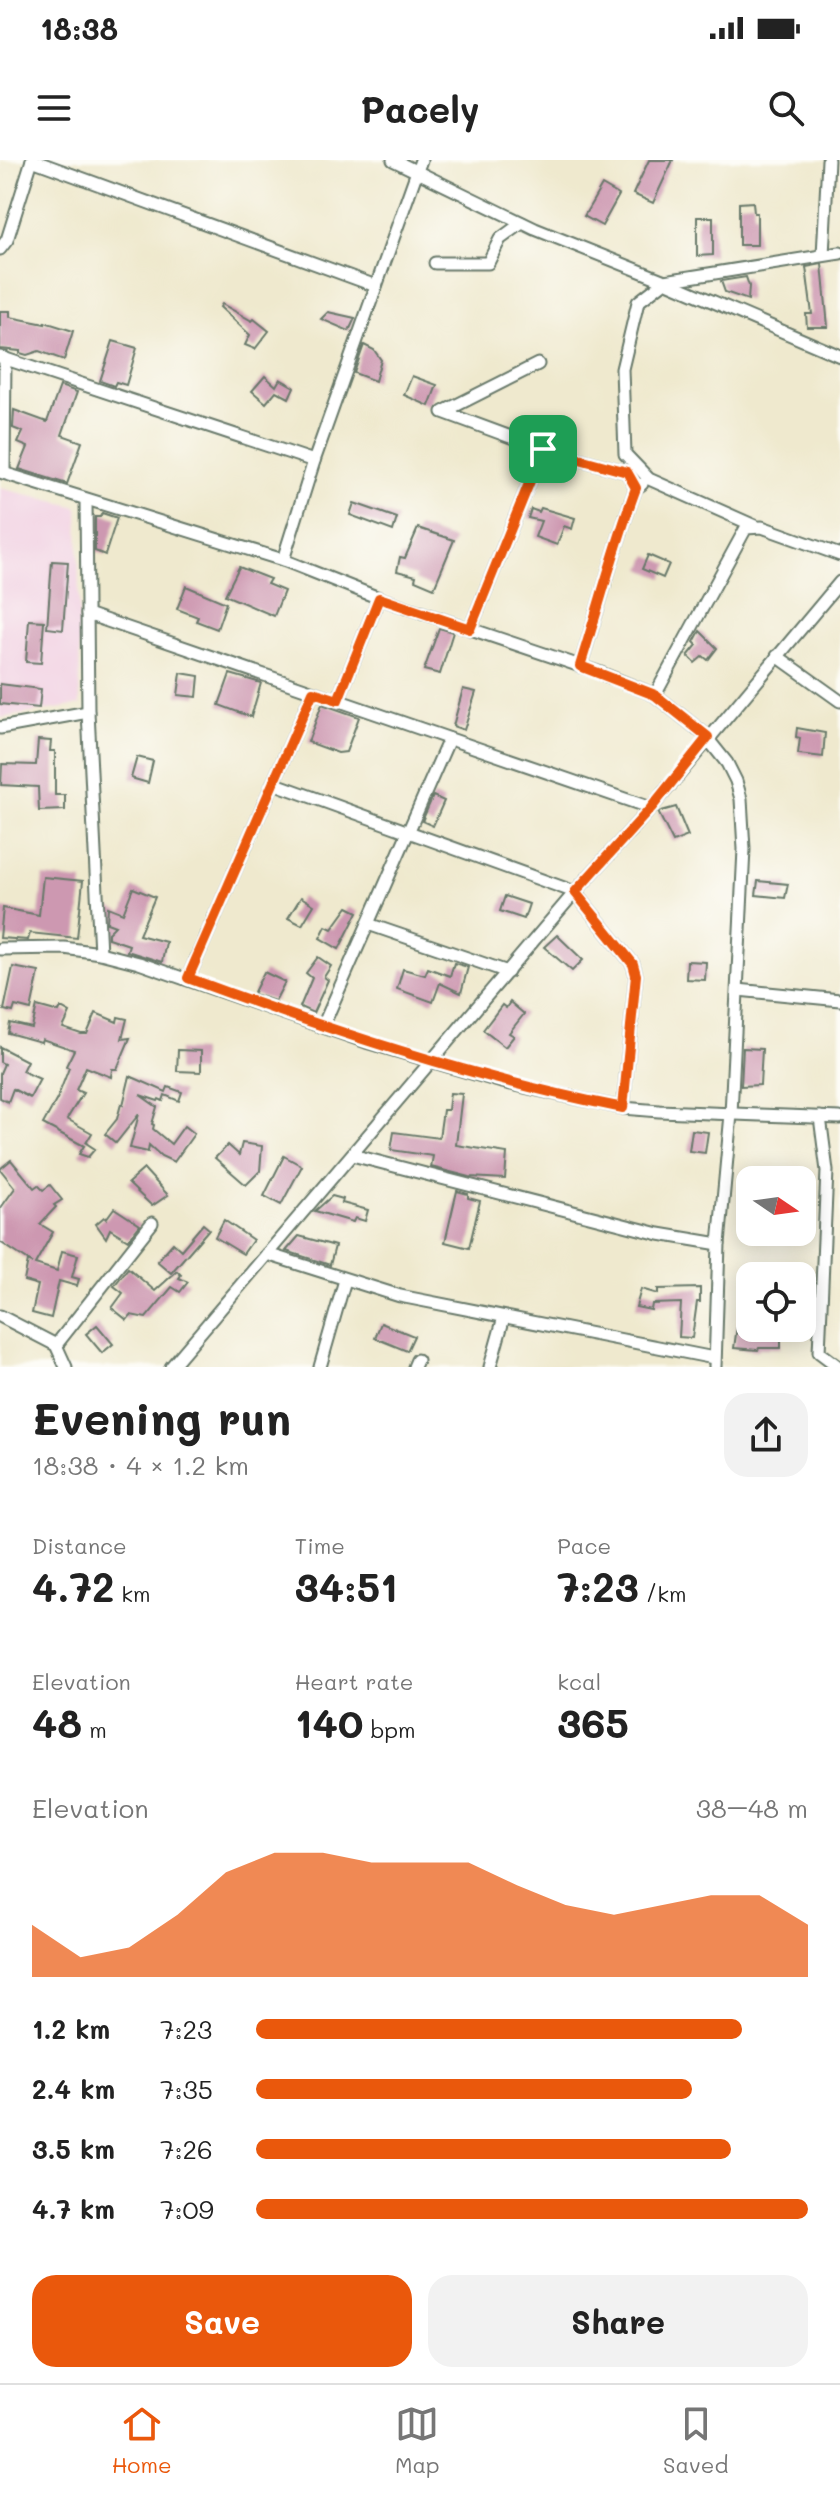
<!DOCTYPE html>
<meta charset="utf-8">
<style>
body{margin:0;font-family:Mali,sans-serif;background:#f2f2f2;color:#222;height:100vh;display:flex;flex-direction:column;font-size:30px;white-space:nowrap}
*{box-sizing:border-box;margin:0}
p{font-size:26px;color:#767676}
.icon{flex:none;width:44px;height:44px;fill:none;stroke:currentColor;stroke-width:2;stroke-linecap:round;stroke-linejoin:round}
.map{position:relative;height:1207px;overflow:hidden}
.panel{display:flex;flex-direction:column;background:#fff;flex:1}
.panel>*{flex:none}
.needle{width:52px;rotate:103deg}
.tools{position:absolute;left:736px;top:1006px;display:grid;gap:16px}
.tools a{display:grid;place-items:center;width:80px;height:80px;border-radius:16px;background:#fff;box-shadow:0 4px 20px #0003;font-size:40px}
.pin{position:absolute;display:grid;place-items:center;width:68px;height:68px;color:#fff;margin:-34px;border-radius:16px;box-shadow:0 4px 12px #0006}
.round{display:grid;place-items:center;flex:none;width:84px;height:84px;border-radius:24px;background:#f2f2f2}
.summary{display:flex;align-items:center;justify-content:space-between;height:136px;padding:0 32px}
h1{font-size:44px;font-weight:700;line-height:60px}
.stats{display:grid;grid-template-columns:repeat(3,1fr);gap:12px;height:136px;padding:8px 32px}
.stats div{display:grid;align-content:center}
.stats b{font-size:40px;font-weight:700}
.stats small{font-size:22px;font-weight:400}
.stats p{font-size:22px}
.chart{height:224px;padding:16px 32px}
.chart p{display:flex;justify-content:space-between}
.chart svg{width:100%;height:144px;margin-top:8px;fill:#ea580c;opacity:.7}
.action{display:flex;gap:16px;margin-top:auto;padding:16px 32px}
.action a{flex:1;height:92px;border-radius:24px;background:#ea580c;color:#fff;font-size:32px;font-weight:700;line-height:92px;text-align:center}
.action a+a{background:#f2f2f2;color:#222}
ul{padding:0 32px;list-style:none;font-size:26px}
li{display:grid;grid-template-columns:128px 96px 1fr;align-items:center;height:60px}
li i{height:20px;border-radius:10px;background:#ea580c}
.status{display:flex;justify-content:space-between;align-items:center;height:56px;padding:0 40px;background:#fff;direction:ltr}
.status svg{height:22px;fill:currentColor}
header{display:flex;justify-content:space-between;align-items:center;height:104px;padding:0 32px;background:#fff;font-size:36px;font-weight:700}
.dock{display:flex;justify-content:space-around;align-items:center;height:112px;border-top:2px solid #e0e0e0;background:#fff;font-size:22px;color:#767676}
.dock a{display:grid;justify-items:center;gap:4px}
.dock .active{color:#ea580c}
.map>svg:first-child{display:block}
.built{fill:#f1d0e2}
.building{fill:#cd98b1}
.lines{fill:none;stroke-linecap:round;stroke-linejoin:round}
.minor-casing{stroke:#68796a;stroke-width:15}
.minor{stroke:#fff;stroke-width:11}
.route-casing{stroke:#fff;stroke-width:16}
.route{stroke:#ea580c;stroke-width:10}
</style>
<div class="status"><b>18:38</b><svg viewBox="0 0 49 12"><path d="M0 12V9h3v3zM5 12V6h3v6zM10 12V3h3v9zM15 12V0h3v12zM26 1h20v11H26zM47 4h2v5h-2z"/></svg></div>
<header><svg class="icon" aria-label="menu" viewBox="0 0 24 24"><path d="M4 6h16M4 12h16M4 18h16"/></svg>Pacely<svg class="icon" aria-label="search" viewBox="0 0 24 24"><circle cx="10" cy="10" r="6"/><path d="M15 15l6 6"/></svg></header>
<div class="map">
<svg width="840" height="1207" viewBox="0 0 840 1207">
<rect width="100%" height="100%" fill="#fdfcf7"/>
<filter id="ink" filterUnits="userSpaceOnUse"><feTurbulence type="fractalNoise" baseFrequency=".0125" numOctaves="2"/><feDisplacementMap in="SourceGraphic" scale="16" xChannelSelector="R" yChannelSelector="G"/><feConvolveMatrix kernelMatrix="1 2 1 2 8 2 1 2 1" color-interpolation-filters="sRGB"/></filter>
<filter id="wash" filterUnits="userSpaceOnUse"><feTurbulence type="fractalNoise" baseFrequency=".006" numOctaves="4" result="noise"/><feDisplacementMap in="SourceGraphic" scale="32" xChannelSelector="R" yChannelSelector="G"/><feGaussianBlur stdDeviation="1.8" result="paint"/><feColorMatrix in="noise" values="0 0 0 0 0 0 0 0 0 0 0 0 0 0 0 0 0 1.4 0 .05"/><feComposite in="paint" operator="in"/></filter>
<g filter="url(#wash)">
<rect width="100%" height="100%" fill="#efe9ce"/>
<path class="built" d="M0,328L78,347L80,545L0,558Z"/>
<g id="blocks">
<g class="building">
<path d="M649,0H673L653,43L633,34Z"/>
<path d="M602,25L619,35L602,66L584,56Z"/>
<path d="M753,42L754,53H757V85H739V43Z"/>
<path d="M697,57H713V95L697,96Z"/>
<path d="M822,104L828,167H807L806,154H812L806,107Z"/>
<path d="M746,117L749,126L748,140L725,132L721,121Z"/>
<path d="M222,144L252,161L254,159L269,171L255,189L245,185L250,175L220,147Z"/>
<path d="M0,151H10V157L45,164V162L73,171L64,200L39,191L27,195L20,193V191L0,189Z"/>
<path d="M328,152L355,158L349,171L321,159Z"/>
<path d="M113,181L137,188L126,225L116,222L114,226L100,221Z"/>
<path d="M364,185L374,190L381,200L375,221L354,213Z"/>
<path d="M265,216L276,226L280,219L294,227L289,238L276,231L266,243L252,231Z"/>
<path d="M412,216L437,225L429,246L404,235Z"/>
<path d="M60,226L77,232L62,275L82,282L67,324L19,309L28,287L18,283L23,272L13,268L14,250L47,262Z"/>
<path d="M354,343L397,358L393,371L350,355Z"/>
<path d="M541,348L575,358L572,369L564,366L557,385L535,377L541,361L528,358L531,349L539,352Z"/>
<path d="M102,353L117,358L105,395L95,391V357H100Z"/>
<path d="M418,368L454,380L434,428L415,420L416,416L397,411L400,397L405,398Z"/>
<path d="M648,395L669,404L663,418L642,409Z"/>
<path d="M52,401L68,402L63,470L47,468Z"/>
<path d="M239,407L270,419L267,424L284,431L274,456L225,435Z"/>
<path d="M186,426L226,443L217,469L196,461L198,457L177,449Z"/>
<path d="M29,460L44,461L41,503L26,502Z"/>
<path d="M439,468L453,472L440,514L424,510Z"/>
<path d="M700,471L717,488L708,500L703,496L695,503L688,496L697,485L694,482Z"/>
<path d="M181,513L199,516L197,537L178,535Z"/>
<path d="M230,514L261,523L251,557L219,545Z"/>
<path d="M0,524L41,529L39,548L0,544Z"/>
<path d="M463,529L476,532L464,570L453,566Z"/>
<path d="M322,544L359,557L346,592L338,593L308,582Z"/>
<path d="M797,568L825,573L823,597L798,594L800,578L796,577Z"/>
<path d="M38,580L51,581L50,591H55V635H65V650L39,651L38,627L1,625L2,604L36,605Z"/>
<path d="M137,597L153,601L148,623L131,618Z"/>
<path d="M433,636L444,641L433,666L422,661Z"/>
<path d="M676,647L688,676L673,682L658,652Z"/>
<path d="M43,717L83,721L77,778L30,773L28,780L0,778L3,748L39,755Z"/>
<path d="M758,721L788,724L785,738L756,735Z"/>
<path d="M133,728L155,737L139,775L166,782L162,802L127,791L129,785L108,778V773L115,766L107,763L108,747L123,753Z"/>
<path d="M505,736L529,744L524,759L500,751Z"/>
<path d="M301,737L314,745L302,765L288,758Z"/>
<path d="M348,747L358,752L339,789L320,778L326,766L332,769Z"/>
<path d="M557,775L583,800L572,811L544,787Z"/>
<path d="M318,797L331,806L324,817L328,820L313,853L300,847L312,818L306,813Z"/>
<path d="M687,801L706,802L705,820L686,819Z"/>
<path d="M454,803L468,807L461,833L440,823L433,842L397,829L403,809L425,815L428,808L450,816Z"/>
<path d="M13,807L39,812L31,850L15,846L13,852L4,850Z"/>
<path d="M264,812L285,822L275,841L253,834Z"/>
<path d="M510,842L524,854L509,873L514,876L505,887L483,870L502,845L506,848Z"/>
<path d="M37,846L59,852L61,848L70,853L63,868L81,874H87L96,853L117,862L118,857L127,859L122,879L130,878L117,909H112L111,917L86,907L76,930L83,933L67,959L92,973L86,983L95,989L88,997L79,994L84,986L43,964L57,939L69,908L66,906L74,890L42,879L41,882L8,873L10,863L32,868Z"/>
<path d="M0,887L27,901L22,911L40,919L30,938L13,929L8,942L0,938V913L4,904L0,902Z"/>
<path d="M743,888L762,889L760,925L741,926Z"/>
<path d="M178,890L201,891V912L177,911Z"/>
<path d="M130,916L166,932L168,927L182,932L179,941L165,935L163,941L159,939L158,941L140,935L157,947L152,964L154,965L153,969L171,984L184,966L194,974L174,1002L161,996L149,985L148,992L130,988L139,954L116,983L105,974L117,959L121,944L123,945Z"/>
<path d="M450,933L462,934L456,985L507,993L505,1019L470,1017L431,1007L433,996L391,990L394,972L439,978L443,950H448Z"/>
<path d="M692,970L708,972L705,993L689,991Z"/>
<path d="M242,983L262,986L260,1011L246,1025L215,998L228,985L239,995Z"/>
<path d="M284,996L302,1006L281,1045L264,1036Z"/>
<path d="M11,1000L34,1028L38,1025L43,1030L50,1025L62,1040L54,1045L56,1047L40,1064L53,1072L35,1104L57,1111L62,1091L78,1095L72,1117L79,1119L77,1126L59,1121L51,1158L32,1153L38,1125L24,1121L28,1101L32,1103L0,1082V1049L15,1028L0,1009Z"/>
<path d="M144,1009L168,1035L152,1046L128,1023Z"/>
<path d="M457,1031L468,1034V1038L480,1041L469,1088L445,1082Z"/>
<path d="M332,1036L343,1039L342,1043L368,1050L365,1061L355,1058L353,1062L315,1051Z"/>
<path d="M114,1048L140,1065L128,1080L110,1069L106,1078L96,1064L104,1057L106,1059Z"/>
<path d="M224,1060L253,1080L243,1094L215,1077Z"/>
<path d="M203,1064L209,1069L171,1113L157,1101L173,1083L181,1090Z"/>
<path d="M299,1076L335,1086L330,1105L286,1091Z"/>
<path d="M128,1108L155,1131L177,1111L181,1115L179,1118L188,1122L180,1132L172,1127L146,1158L131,1155L127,1160L112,1148L123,1133L114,1126Z"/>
<path d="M700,1128V1142H697L692,1178L679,1177L681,1143L652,1144L651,1150L636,1147L641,1129L658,1134V1129Z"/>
<path d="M739,1152L750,1153V1169H781V1188H759L758,1190L734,1188Z"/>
<path d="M381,1163L414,1176L407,1191L375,1178Z"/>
<path d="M97,1165L113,1184L102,1193L86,1174Z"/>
</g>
</g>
</g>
<g filter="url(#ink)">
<use href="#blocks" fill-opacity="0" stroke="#68796a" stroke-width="2"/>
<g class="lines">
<defs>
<g id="minor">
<path d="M32,0L376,126"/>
<path d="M393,0L535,69L665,121L840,196"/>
<path d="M0,89L7,80L32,0"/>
<path d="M823,95L828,0"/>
<path d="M435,103H488L500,79L522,63"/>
<path d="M0,197L314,301L421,0"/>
<path d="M538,204L443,252L543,289"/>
<path d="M0,312L283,400L379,438L598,512L655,535L708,577"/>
<path d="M4,312L5,198"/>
<path d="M86,340L88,552L100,793"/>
<path d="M755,366L649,319L625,294L622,209L638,142L665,121L840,93"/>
<path d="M283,400L314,301"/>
<path d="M87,454L651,648"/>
<path d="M470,469L543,289L627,312L636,328"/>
<path d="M777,496L840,541"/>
<path d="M580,506C599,447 614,387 636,328L642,324"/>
<path d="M655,535L746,368L762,367L840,395"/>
<path d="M338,540L379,438"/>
<path d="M0,568L88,552"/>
<path d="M707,578L727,603L736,621L741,639L744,689L731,954L719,1084L715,1207"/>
<path d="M273,623L575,732L633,804L636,815L623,948"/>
<path d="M368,764L508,812"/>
<path d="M0,789L64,788L100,793L139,803L366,882L502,922L565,936L623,948L659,951L840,958"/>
<path d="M188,818L313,532"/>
<path d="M738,830L840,840"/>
<path d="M323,866L449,579"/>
<path d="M820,957L827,1011L819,1192L839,1207"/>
<path d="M352,995L659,1074L719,1084"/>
<path d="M267,1094L400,1136L714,1198"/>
<path d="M0,1156L56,1185L66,1207"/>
<path d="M56,1185L152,1063"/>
<path d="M171,1207L575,732L651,648L840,422"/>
<path d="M320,1207L345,1120"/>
<path d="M414,1207L417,1200"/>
<path d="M490,1207L504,1157"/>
</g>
</defs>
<use href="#minor" class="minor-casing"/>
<use href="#minor" class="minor"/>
</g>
</g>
<g class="lines" filter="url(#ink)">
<defs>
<path id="route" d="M543,289L627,312L636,328C614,387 599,446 580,506L655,535L708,577L651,648L575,732L633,804L636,815L623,948C473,918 331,871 188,818L313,532L338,540L379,438L470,469Z"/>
</defs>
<use href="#route" class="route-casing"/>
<use href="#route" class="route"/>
</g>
</svg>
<div class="tools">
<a><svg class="needle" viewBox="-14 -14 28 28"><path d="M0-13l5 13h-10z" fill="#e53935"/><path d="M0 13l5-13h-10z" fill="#767676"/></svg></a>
<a><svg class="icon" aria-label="locate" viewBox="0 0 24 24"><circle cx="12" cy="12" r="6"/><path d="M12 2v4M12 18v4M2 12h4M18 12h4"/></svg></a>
</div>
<div class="pin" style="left:543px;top:289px;background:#1e9e55"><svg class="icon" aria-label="arrive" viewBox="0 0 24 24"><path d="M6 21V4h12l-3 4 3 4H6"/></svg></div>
</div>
<section class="panel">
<div class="summary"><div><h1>Evening run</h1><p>18:38 · 4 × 1.2 km</p></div><a class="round"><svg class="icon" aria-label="share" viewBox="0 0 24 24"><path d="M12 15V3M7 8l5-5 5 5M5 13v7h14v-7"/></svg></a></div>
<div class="stats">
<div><p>Distance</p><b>4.72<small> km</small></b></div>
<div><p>Time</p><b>34:51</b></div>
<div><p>Pace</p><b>7:23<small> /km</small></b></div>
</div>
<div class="stats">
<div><p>Elevation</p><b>48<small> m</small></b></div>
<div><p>Heart rate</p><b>140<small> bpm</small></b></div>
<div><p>kcal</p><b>365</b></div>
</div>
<div class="chart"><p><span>Elevation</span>38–48 m</p>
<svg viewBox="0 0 160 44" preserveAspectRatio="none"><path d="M0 44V28L10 38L20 35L30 25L40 12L50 6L60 6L70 9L80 9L90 9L100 16L110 22L120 25L130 22L140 19L150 19L160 28V44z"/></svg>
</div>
<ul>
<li><b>1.2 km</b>7:23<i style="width:88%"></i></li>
<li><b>2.4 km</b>7:35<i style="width:79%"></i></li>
<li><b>3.5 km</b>7:26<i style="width:86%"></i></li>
<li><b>4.7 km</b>7:09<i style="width:100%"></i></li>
</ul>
<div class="action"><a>Save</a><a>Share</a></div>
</section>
<nav class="dock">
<a class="active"><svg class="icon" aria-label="home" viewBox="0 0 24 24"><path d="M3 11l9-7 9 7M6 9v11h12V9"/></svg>Home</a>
<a><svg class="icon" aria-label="map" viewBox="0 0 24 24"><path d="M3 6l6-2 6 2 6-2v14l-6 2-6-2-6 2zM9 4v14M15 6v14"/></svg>Map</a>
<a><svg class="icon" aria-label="saved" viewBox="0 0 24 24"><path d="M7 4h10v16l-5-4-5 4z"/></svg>Saved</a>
</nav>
